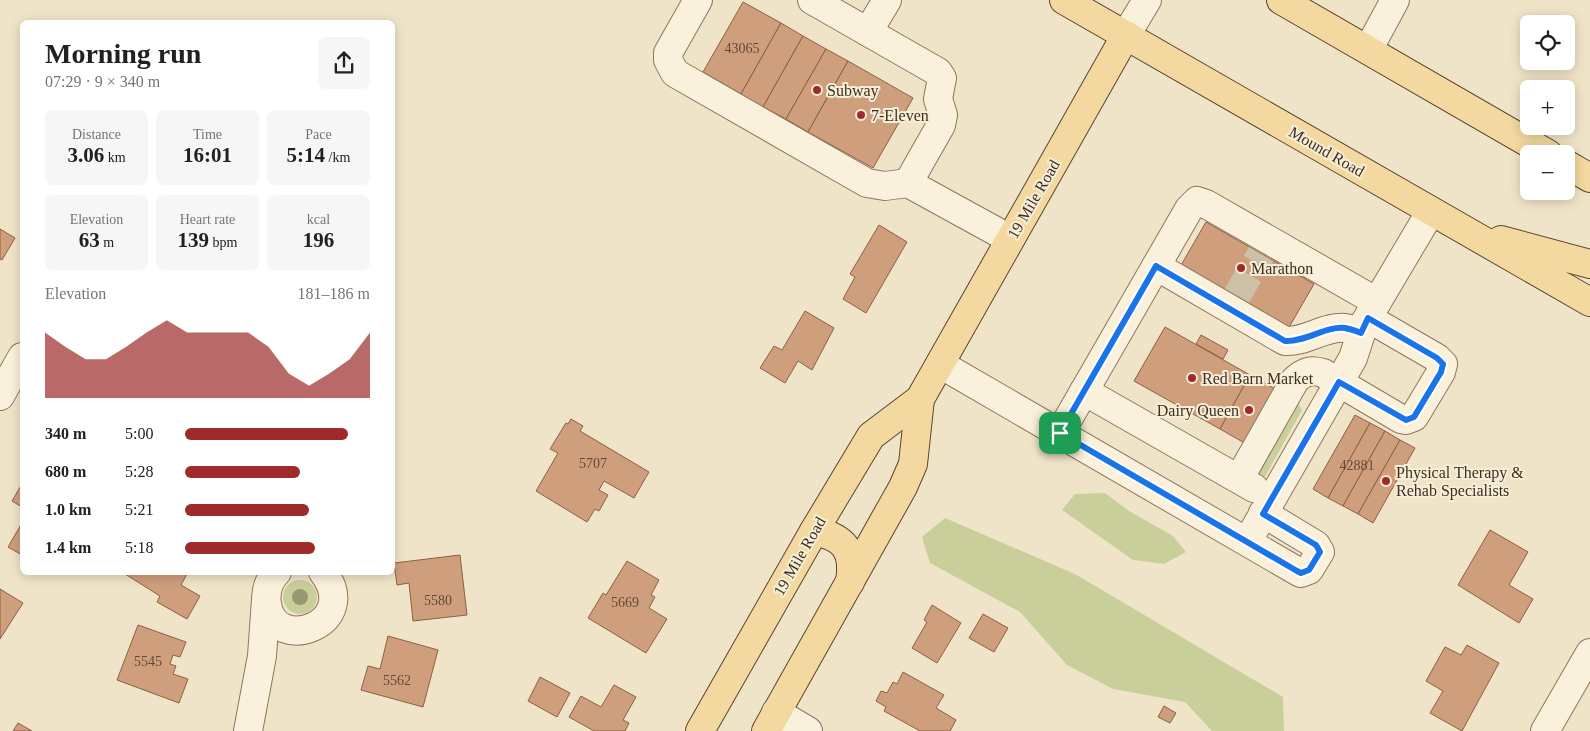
<!DOCTYPE html>
<meta charset="utf-8">
<style>
body{margin:0;font-family:"Times New Roman",serif;background:#f6f6f6;color:#202124;height:100vh;display:flex;flex-direction:column;font-size:19px;white-space:nowrap}
*{box-sizing:border-box;margin:0}
p{font-size:16px;color:#757577}
.icon{flex:none;width:28px;height:28px;fill:none;stroke:currentColor;stroke-width:2;stroke-linecap:round;stroke-linejoin:round}
.map{position:relative;flex:1;overflow:hidden}
.drawer{position:absolute;left:20px;top:20px;width:375px;height:555px;display:flex;flex-direction:column;background:#fff;border-radius:8px;box-shadow:0 2px 12px #0003}
.drawer>*{flex:none}
.tools{position:absolute;left:1520px;top:15px;display:grid;gap:10px}
.tools a{display:grid;place-items:center;width:55px;height:55px;border-radius:8px;background:#fff;box-shadow:0 2px 12px #0003;font-size:25px}
.pin{position:absolute;display:grid;place-items:center;width:42px;height:42px;color:#fff;margin:-21px;border-radius:10px;box-shadow:0 2px 8px #0006}
.round{display:grid;place-items:center;flex:none;width:52px;height:52px;border-radius:8px;background:#f6f6f6}
.headline{display:flex;align-items:center;justify-content:space-between;height:85px;padding:0 25px}
h1{font-size:28px;font-weight:600;line-height:38px}
.stats{display:grid;grid-template-columns:repeat(3,1fr);gap:8px;height:85px;padding:5px 25px}
.stats div{display:grid;align-content:center;border-radius:8px;background:#f6f6f6;text-align:center}
.stats b{font-size:21px;font-weight:600}
.stats small{font-size:14px;font-weight:400}
.stats p{font-size:14px}
.chart{height:140px;padding:10px 25px}
.chart p{display:flex;justify-content:space-between}
.chart svg{width:100%;height:90px;margin-top:5px;fill:#9e2a2b;opacity:.7}
ul{padding:0 25px;list-style:none;font-size:16px}
li{display:grid;grid-template-columns:80px 60px 1fr;align-items:center;height:38px}
li i{height:12px;border-radius:6px;background:#9e2a2b}
.map>svg:first-child{display:block}
.green{fill:#c9cf9b}
.building{fill:#cf9f7d;stroke:#8d5f41}
.lines{fill:none;stroke-linecap:round;stroke-linejoin:round}
.minor-tunnel{stroke:#ccc0a6;stroke-width:28;stroke-dasharray:28 14;stroke-linecap:butt}
.minor-casing{stroke:#8d765c;stroke-width:30}
.major-casing{stroke:#5b4430;stroke-width:30}
.minor{stroke:#faf1dc;stroke-width:28}
.major{stroke:#f3d9a0;stroke-width:28}
.tree{fill:#96986f}
.route-casing{stroke:#fff;stroke-width:10}
.route{stroke:#1a73e8;stroke-width:6}
.poi-dot{fill:#9e2a2b;stroke:#f7eed8;stroke-width:2}
.labels{text-anchor:middle;stroke-width:4;stroke-linejoin:round;paint-order:stroke}
.number-label{font-size:14px;fill:#624a37}
.poi-label{font-size:16px;fill:#3d2e20;stroke:#f7eed8;text-anchor:start}
.street-label{font-size:16px;fill:#3d2e20;stroke:#f7eed8}
</style>
<div class="map">
<svg width="1590" height="731" viewBox="0 0 1590 731">
<rect width="100%" height="100%" fill="#f0e4c8"/>
<g class="green">
<path d="M1297,402L1302,410L1261,484L1247,481Z"/>
<path d="M1105,493L1129,511L1173,536L1186,552L1164,564L1133,560L1062,510L1075,494Z"/>
<path d="M945,518L1075,574L1283,697L1284,731H1212L1185,702L1113,689L1067,665L1020,612L930,563L922,537Z"/>
<circle cx="300" cy="597" r="17"/>
</g>
<g class="building">
<path d="M743,2L781,23L741,94L703,72Z"/>
<path d="M781,23L803,36L763,107L741,94Z"/>
<path d="M803,36L826,49L786,119L763,107Z"/>
<path d="M826,49L848,61L808,132L786,119Z"/>
<path d="M848,61L913,98L873,168L808,132Z"/>
<path d="M1206,222L1314,284L1288,329L1180,267Z"/>
<path d="M879,225L907,242L866,313L843,299L855,277L850,274Z"/>
<path d="M0,229L15,238L2,260L0,259Z"/>
<path d="M805,311L834,328L812,370L798,361L785,383L760,368L774,346L782,350Z"/>
<path d="M1165,327L1250,375L1220,429L1134,381Z"/>
<path d="M1201,335L1228,350L1223,359L1196,344Z"/>
<path d="M1250,375L1279,391L1248,445L1220,429Z"/>
<path d="M1355,415L1370,423L1328,498L1313,489Z"/>
<path d="M571,419L583,426L580,431L649,472L634,498L604,481L599,490L608,495L599,511L595,509L587,522L536,491L558,453L550,449L566,423L568,424Z"/>
<path d="M1370,423L1385,431L1343,506L1328,498Z"/>
<path d="M1385,431L1400,440L1358,514L1343,506Z"/>
<path d="M1400,440L1415,448L1373,523L1358,514Z"/>
<path d="M22,484V507L12,501Z"/>
<path d="M22,523V555L8,547Z"/>
<path d="M1490,530L1528,552L1509,585L1533,599L1519,623L1458,585Z"/>
<path d="M460,555L467,615L413,621L409,583L397,585L394,563Z"/>
<path d="M627,561L659,580L651,595L655,597L649,608L667,619L646,653L588,618L603,593L606,595Z"/>
<path d="M122,572H188L181,585L200,596L187,619L157,602L160,596Z"/>
<path d="M0,589L23,603L0,639Z"/>
<path d="M932,605L961,623L937,663L912,648L927,622L924,620Z"/>
<path d="M983,614L1008,628L994,652L969,638Z"/>
<path d="M138,625L186,642L180,657L173,655L170,664L176,666L173,674L188,679L179,703L117,680Z"/>
<path d="M388,636L438,650L423,707L361,690L368,666L380,669Z"/>
<path d="M1467,645L1499,663L1462,731L1430,713L1443,691L1426,681L1445,647L1461,655Z"/>
<path d="M903,672L944,695L936,708L956,720L950,731H920L884,711L886,707L876,701L881,691L887,693L893,682L897,684Z"/>
<path d="M540,677L570,693L557,717L528,701Z"/>
<path d="M614,685L636,697L623,720L629,723L625,731H594L569,717L581,696L601,707Z"/>
<path d="M1164,706L1176,713L1170,723L1158,717Z"/>
<path d="M18,723L32,731H13Z"/>
</g>
<g class="lines">
<path class="minor-tunnel" d="M1235,299L1261,254"/>
<defs>
<g id="minor">
<path d="M698,0L668,53V60L675,73L867,183L885,186L908,183L1010,239"/>
<path d="M812,0L938,72L942,78L938,99L943,115L941,125L908,183"/>
<path d="M868,32L887,0"/>
<path d="M1126,35L1147,0"/>
<path d="M1368,50L1395,0"/>
<path d="M1156,266L1285,341C1306,342 1325,326 1345,328C1351,329 1356,331 1361,333"/>
<path d="M940,364L1297,571L1301,573L1309,570L1320,552L1316,545L1263,513"/>
<path d="M1084,391L1254,488"/>
<path d="M0,396L22,357"/>
<path d="M1060,433L1189,209L1197,201L1206,204L1377,302"/>
<path d="M1239,479L1295,380C1304,372 1311,369 1323,373L1401,419L1406,420L1414,417L1441,372L1443,364L1437,358L1368,318"/>
<path d="M1254,530L1353,358L1364,324L1431,211"/>
<path d="M277,572C268,581 265,591 267,604C274,656 363,624 323,572"/>
<path d="M776,712L808,731"/>
<path d="M248,731L262,656L266,599"/>
<path d="M1545,731L1590,653"/>
</g>
<g id="major">
<path d="M1064,0L1590,302"/>
<path d="M1281,0L1548,154"/>
<path d="M1566,164L1590,178"/>
<path d="M1501,240L1590,264"/>
<path d="M814,531C844,537 855,550 850,582"/>
<path d="M700,731L814,531L871,436L920,399L1126,35"/>
<path d="M766,731L903,487L913,464L920,399"/>
</g>
</defs>
<use href="#minor" class="minor-casing"/>
<use href="#major" class="major-casing"/>
<use href="#minor" class="minor"/>
<use href="#major" class="major"/>
</g>
<circle class="tree" cx="300" cy="597" r="8"/>
<g class="lines">
<defs>
<path id="route" d="M1156,266L1285,341C1306,342 1325,326 1345,328C1351,329 1356,331 1361,333L1368,318L1437,358L1443,364L1441,372L1414,417L1406,420L1339,382L1263,514L1316,545L1320,552L1309,570L1301,573L1297,571L1060,433Z"/>
</defs>
<use href="#route" class="route-casing"/>
<use href="#route" class="route"/>
</g>
<g class="poi-dot">
<circle cx="817" cy="90" r="5"/>
<circle cx="861" cy="115" r="5"/>
<circle cx="1241" cy="268" r="5"/>
<circle cx="1192" cy="378" r="5"/>
<circle cx="1249" cy="410" r="5"/>
<circle cx="1386" cy="481" r="5"/>
</g>
<g class="labels">
<g class="number-label">
<text x="742" y="53">43065</text>
<text x="593" y="468">5707</text>
<text x="1357" y="470">42881</text>
<text x="438" y="605">5580</text>
<text x="625" y="607">5669</text>
<text x="148" y="666">5545</text>
<text x="397" y="685">5562</text>
</g>
<g class="poi-label">
<text x="827" y="96">Subway</text>
<text x="871" y="121">7-Eleven</text>
<text x="1251" y="274">Marathon</text>
<text x="1202" y="384">Red Barn Market</text>
<text x="1239" y="416" text-anchor="end">Dairy Queen</text>
<text x="1396" y="478">Physical Therapy &amp;<tspan x="1396" dy="18">Rehab Specialists</tspan></text>
</g>
<g class="street-label">
<text transform="translate(1327 151) rotate(30)" y="6">Mound Road</text>
<text transform="translate(1033 199) rotate(-60)" y="6">19 Mile Road</text>
<text transform="translate(799 556) rotate(-60)" y="6">19 Mile Road</text>
</g>
</g>
</svg>
<div class="tools">
<a><svg class="icon" aria-label="locate" viewBox="0 0 24 24"><circle cx="12" cy="12" r="6"/><path d="M12 2v4M12 18v4M2 12h4M18 12h4"/></svg></a>
<a>+</a>
<a>−</a>
</div>
<div class="pin" style="left:1060px;top:433px;background:#1e9e55"><svg class="icon" aria-label="arrive" viewBox="0 0 24 24"><path d="M6 21V4h12l-3 4 3 4H6"/></svg></div>
<section class="drawer">
<div class="headline"><div><h1>Morning run</h1><p>07:29 · 9 × 340 m</p></div><a class="round"><svg class="icon" aria-label="share" viewBox="0 0 24 24"><path d="M12 15V3M7 8l5-5 5 5M5 13v7h14v-7"/></svg></a></div>
<div class="stats">
<div><p>Distance</p><b>3.06<small> km</small></b></div>
<div><p>Time</p><b>16:01</b></div>
<div><p>Pace</p><b>5:14<small> /km</small></b></div>
</div>
<div class="stats">
<div><p>Elevation</p><b>63<small> m</small></b></div>
<div><p>Heart rate</p><b>139<small> bpm</small></b></div>
<div><p>kcal</p><b>196</b></div>
</div>
<div class="chart"><p><span>Elevation</span>181–186 m</p>
<svg viewBox="0 0 160 44" preserveAspectRatio="none"><path d="M0 44V12L10 19L20 25L30 25L40 19L50 12L60 6L70 12L80 12L90 12L100 12L110 19L120 32L130 38L140 32L150 25L160 12V44z"/></svg>
</div>
<ul>
<li><b>340 m</b>5:00<i style="width:88%"></i></li>
<li><b>680 m</b>5:28<i style="width:62%"></i></li>
<li><b>1.0 km</b>5:21<i style="width:67%"></i></li>
<li><b>1.4 km</b>5:18<i style="width:70%"></i></li>
</ul>
</section>
</div>
